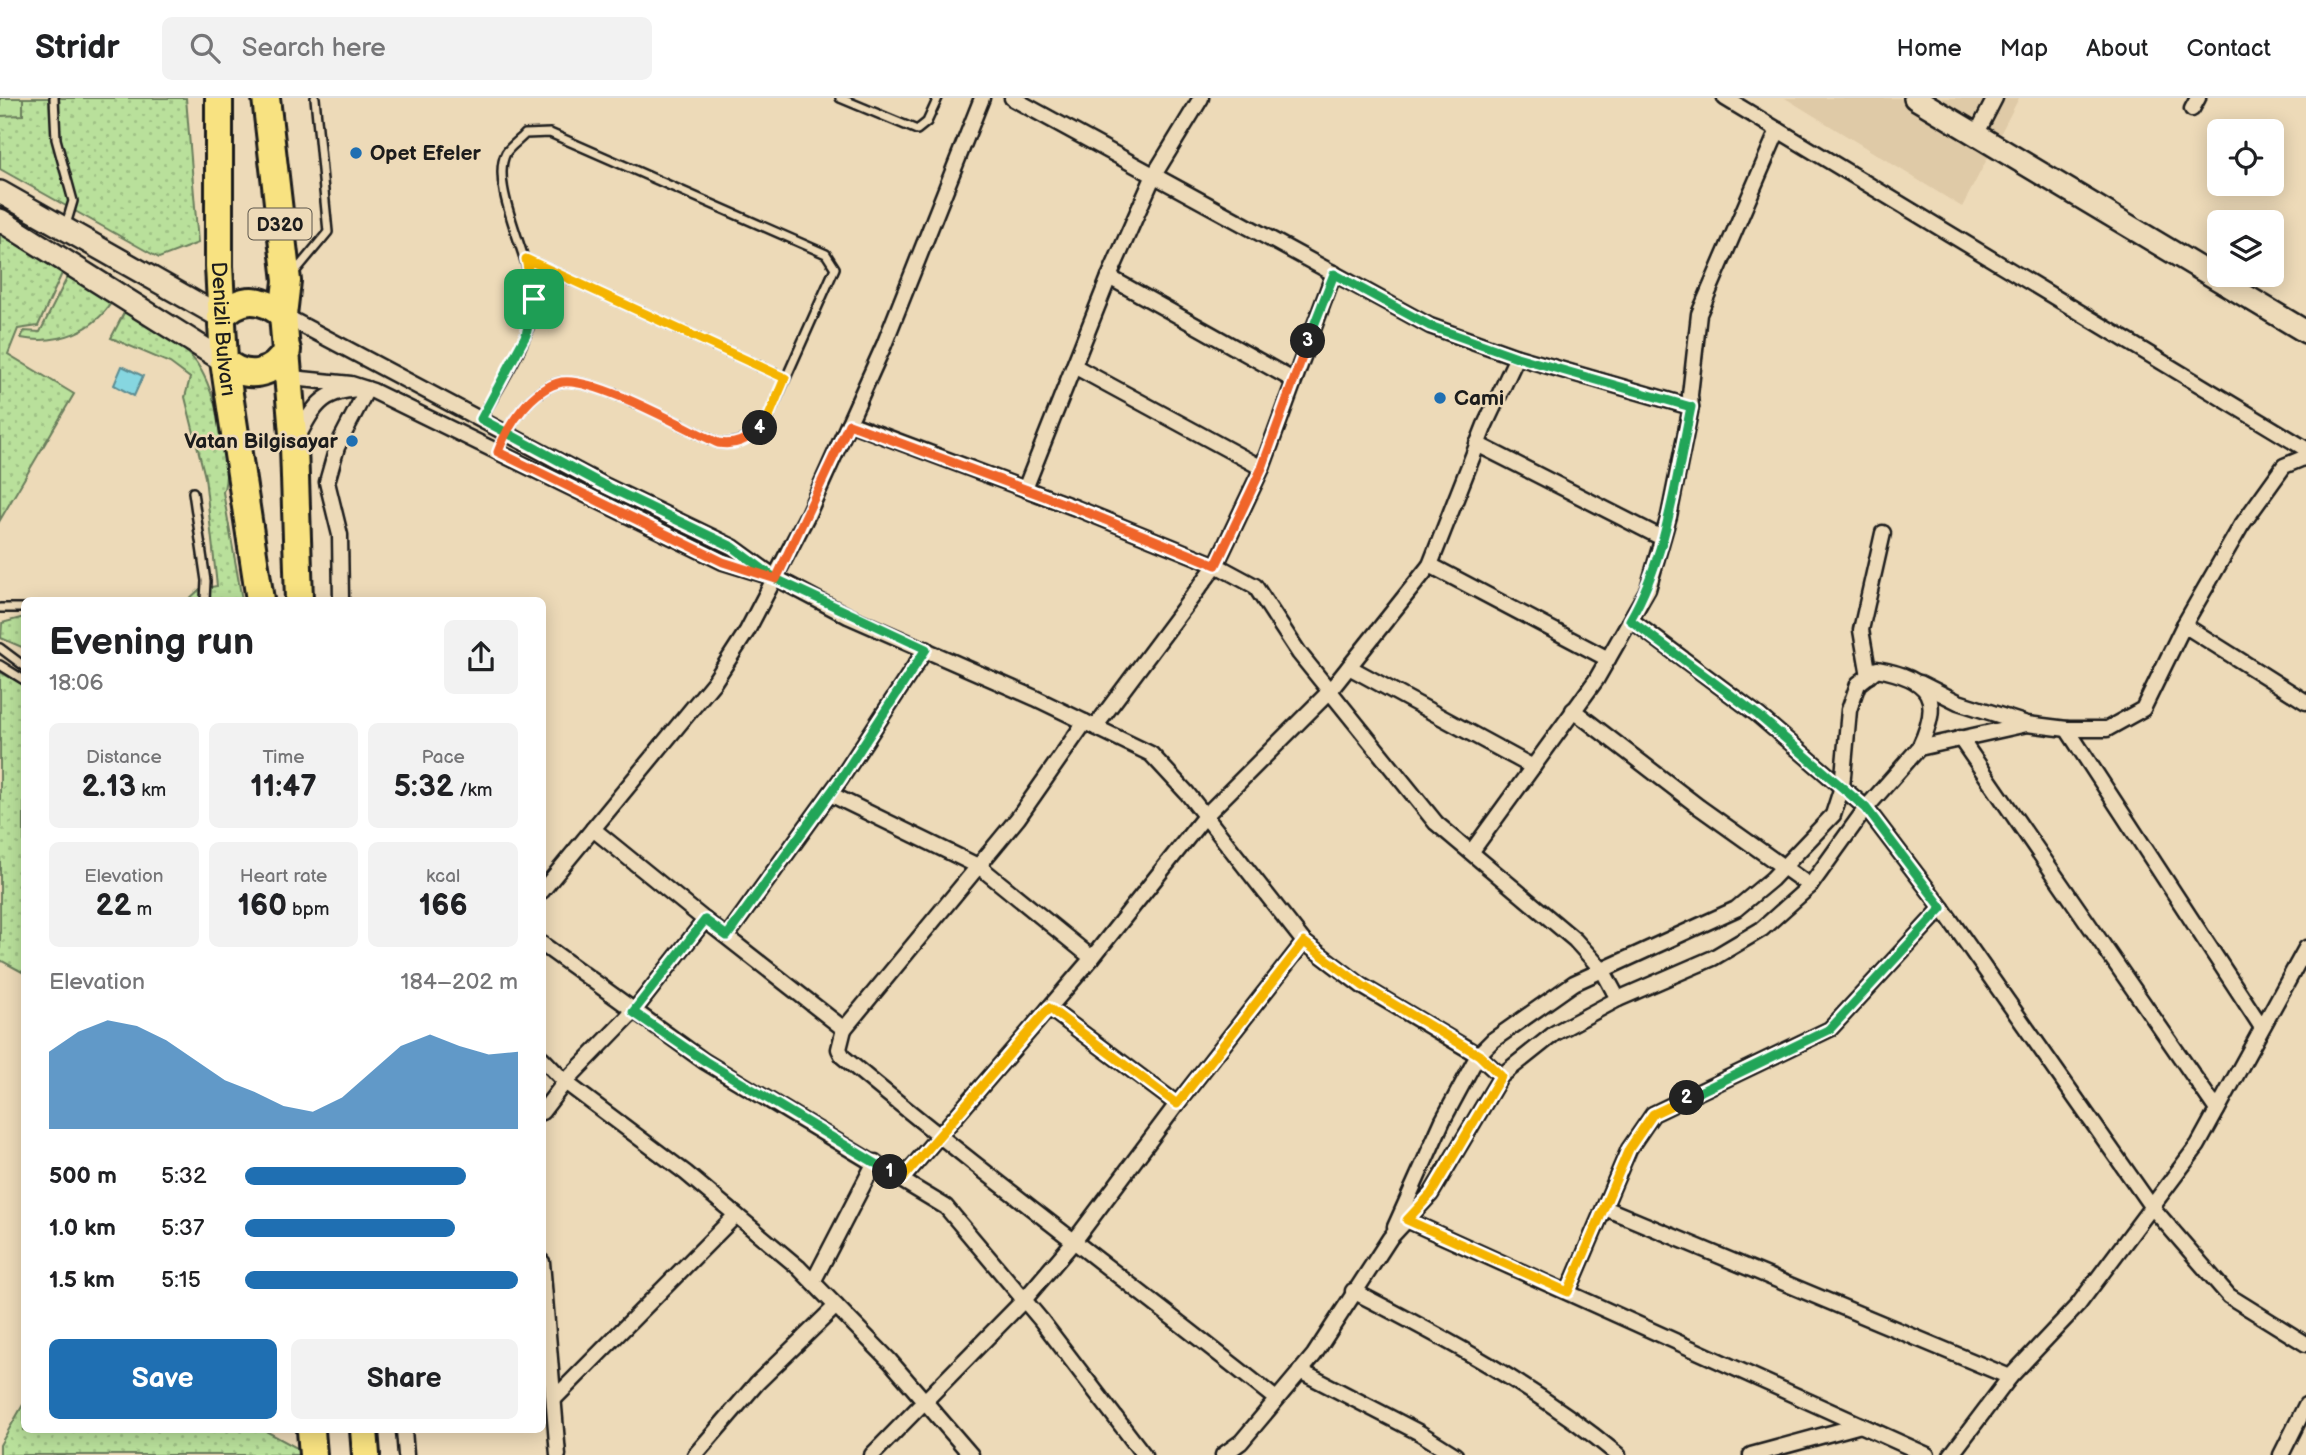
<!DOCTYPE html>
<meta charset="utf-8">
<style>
body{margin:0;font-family:"Balsamiq Sans",sans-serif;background:#f2f2f2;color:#202124;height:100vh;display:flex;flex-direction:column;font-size:26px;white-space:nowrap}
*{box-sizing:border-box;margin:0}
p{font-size:23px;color:#757577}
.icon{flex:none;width:38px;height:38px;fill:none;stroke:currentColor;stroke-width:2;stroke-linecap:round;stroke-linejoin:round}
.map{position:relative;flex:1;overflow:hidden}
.drawer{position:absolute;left:21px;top:499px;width:525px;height:836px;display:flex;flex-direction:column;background:#fff;border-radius:10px;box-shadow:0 4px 18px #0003}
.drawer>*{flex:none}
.controls{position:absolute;left:2207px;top:21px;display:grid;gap:14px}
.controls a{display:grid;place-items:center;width:77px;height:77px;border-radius:10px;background:#fff;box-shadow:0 4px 18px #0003;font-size:35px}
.pin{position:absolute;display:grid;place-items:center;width:60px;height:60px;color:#fff;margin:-30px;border-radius:14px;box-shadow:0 4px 10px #0006}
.km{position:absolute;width:35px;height:35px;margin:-18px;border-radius:50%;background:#222;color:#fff;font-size:19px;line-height:35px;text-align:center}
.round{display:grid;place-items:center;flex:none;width:74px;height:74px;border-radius:10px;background:#f2f2f2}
.overview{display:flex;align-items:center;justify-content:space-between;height:119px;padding:0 28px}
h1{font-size:38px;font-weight:700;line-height:52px}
.stats{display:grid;grid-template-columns:repeat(3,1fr);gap:10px;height:119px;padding:7px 28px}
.stats div{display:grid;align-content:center;border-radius:10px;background:#f2f2f2;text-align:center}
.stats b{font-size:30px;font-weight:700}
.stats small{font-size:19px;font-weight:400}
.stats p{font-size:19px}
.chart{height:196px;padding:14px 28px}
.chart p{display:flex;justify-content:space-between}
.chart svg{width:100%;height:126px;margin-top:7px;fill:#1f6fb2;opacity:.7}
.primary-button{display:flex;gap:14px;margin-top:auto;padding:14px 28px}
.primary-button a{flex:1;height:80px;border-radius:10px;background:#1f6fb2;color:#fff;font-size:28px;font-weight:700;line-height:80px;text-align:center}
.primary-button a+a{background:#f2f2f2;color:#202124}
ul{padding:0 28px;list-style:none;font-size:23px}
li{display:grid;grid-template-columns:112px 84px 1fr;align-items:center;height:52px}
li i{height:18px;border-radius:9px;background:#1f6fb2}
header{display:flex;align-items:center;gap:42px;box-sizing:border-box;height:98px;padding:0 35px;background:#fff;border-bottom:2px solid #e0e0e0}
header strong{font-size:33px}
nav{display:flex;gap:38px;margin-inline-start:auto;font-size:24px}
.search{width:490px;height:63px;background:#f2f2f2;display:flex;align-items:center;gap:18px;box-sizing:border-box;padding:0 24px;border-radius:10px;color:#757577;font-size:26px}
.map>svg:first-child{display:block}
.built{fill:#dfcaa7}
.park{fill:url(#park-dots);stroke:#6a7e5c;stroke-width:2}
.garden{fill:#b9e09b;stroke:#6a7e5c;stroke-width:2}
.water{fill:#86d6e0;stroke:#5c8c92;stroke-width:2}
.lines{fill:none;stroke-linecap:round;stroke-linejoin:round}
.lane-casing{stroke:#1c1c1c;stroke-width:12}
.street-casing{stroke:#1c1c1c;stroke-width:19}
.secondary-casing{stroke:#1c1c1c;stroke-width:26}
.highway-casing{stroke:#1c1c1c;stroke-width:32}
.lane{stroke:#eddab8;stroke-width:7}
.street{stroke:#eddab8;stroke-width:14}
.secondary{stroke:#eddab8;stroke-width:21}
.highway{stroke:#f8e281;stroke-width:26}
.split-1-casing{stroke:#fff;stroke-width:14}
.split-2-casing{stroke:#fff;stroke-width:14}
.split-3-casing{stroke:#fff;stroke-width:14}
.split-4-casing{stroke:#fff;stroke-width:14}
.split-5-casing{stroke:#fff;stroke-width:14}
.split-1{stroke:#22a559;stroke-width:9}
.split-2{stroke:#f5b400;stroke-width:9}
.split-3{stroke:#22a559;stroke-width:9}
.split-4{stroke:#f0652b;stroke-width:9}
.split-5{stroke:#f5b400;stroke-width:9}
.poi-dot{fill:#1f6fb2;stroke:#eddab8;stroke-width:2.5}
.labels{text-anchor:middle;stroke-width:5;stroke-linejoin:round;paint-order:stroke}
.shield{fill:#eddab8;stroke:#5b554b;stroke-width:2}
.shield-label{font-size:19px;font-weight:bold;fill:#1c1c1c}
.poi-label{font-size:21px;font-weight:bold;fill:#1c1c1c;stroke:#eddab8;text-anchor:start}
.street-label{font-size:21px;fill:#1c1c1c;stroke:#eddab8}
</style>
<header>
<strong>Stridr</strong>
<div class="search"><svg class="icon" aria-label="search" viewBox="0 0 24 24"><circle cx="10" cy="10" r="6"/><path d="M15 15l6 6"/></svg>Search here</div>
<nav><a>Home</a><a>Map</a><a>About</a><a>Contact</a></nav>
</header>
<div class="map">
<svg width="2306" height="1357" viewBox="0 0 2306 1357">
<defs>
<pattern id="park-dots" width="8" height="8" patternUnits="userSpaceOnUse" patternTransform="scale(1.75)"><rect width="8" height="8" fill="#b9e09b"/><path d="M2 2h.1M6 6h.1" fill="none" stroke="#9ec085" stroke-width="1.8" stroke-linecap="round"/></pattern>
</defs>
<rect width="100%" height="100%" fill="#eddab8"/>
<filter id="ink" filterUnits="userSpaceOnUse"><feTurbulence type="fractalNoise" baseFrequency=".0143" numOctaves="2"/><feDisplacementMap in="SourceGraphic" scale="14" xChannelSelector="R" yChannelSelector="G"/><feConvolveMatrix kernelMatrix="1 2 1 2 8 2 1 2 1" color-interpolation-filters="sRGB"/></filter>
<g filter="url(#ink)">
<path class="built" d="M1785,0H2019L1962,109Z"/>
<g class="park">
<path d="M0,0H186L198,145L159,160L0,71Z"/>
<path d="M0,129L64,171L38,228L18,231L8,256L74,296L0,422Z"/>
<path d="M71,172L114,200C95,234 58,247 21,240L24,233L40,234Z"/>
<path d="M127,209C151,225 188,247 201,272C216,299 233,366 223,394L242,502H188L200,491L217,488L205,379L185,299L190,280L170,265L111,240Z"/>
<path d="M24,519V550L1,540L2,525Z"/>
<path d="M0,574L24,587V875L0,862Z"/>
<path d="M24,1305V1332H264L299,1351V1357H0V1347Z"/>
</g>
<path class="garden" d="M0,0H23V17L0,18Z"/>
<path class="water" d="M122,268L143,278L134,298L114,287Z"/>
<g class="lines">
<defs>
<g id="lane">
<path d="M54,0L56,41L73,103L65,130"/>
<path d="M840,0L917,32L927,24L938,0"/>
<path d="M526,161L785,280"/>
<path d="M294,175L328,134L315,0"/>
<path d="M481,321C498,290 536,236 534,200C531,162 489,87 506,55C510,48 520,42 525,36L550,35L826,156L835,170L766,325C750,338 739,348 718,345C685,330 595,279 562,284C532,290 507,328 498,354"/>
<path d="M193,394L206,483L205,502"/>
<path d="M0,510H24"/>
<path d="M0,550L24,568"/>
<path d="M0,567L24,582"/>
</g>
<g id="street">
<path d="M1012,0L1430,228L1517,259L1691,309"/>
<path d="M1725,0L2306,351"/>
<path d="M2192,11L2198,0"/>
<path d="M1976,37L1995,0"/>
<path d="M1109,179L1293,282"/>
<path d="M283,217L602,386L733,449L776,480L848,518L1035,600L1151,656L1187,695L1304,844L1362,888L1478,957L1501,978"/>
<path d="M1074,268L1262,370"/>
<path d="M282,279L351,286L373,293L723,464L765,477"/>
<path d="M849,325L1076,410L1216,467L1255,488L1299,555L1436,725L1575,842L1603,873L1618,901"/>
<path d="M297,341C316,303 325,291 367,291L337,349L327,384L340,437L341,502"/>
<path d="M1477,346L1662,440"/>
<path d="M1025,391L1109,179L1154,77L1201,0"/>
<path d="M1430,467L1608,561"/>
<path d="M2184,527L2306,604"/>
<path d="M1349,569L1533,669"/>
<path d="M1869,578L1861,532L1883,435"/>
<path d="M1920,585L1958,604L2027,626L2067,631H2107L2143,611L2184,527L2241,428L2284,368L2306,359"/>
<path d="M1573,612L1699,709L1810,788"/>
<path d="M1095,629L1216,467L1262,370L1334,175"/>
<path d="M2067,631L2261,928"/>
<path d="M1960,640L2217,1012"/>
<path d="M830,696L980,769L1092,860L1205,718L1329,594L1430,467L1485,327L1517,259"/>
<path d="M1472,753L1596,582L1648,491L1669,418L1691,309L1690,297L1699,216L1778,32"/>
<path d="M542,793L714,584L747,533L808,416L884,247L982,0"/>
<path d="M1942,810L2151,1108L2229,1198L2306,1246"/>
<path d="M705,822L844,931L839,951L843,959C984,1077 1132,1186 1276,1301"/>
<path d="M727,838L840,682L926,551"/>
<path d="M542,846L704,963L946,1109L1041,1222L1144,1357"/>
<path d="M1049,910L1177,1006L1304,844"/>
<path d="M844,931L1018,720L1085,624"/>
<path d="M542,960L565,984L686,1075L798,1169L890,1263L971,1357"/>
<path d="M542,1014L565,984L633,914L705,822L593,731"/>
<path d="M902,1081L1092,860"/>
<path d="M1605,1110L2010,1279"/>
<path d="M1407,1122L1927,1357"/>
<path d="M1395,1129L1443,1022L1478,957L1493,942L1574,885L1736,811L1772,781L1833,717L1842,689L1849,612L1858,586L1877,571C1931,581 1943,600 1919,650"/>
<path d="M542,1164L558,1357"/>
<path d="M813,1184L875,1064"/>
<path d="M1353,1193C1445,1240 1538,1290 1618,1357"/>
<path d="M1568,1194L1629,1051L1653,1016L1830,931L1942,810L1866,710L1758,617L1631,522"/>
<path d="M1300,1273L1420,1335L1455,1357"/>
<path d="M554,1301L736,1117"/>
<path d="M404,1332L406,1357"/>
<path d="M695,1357L757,1285L836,1208"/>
<path d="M872,1357L1024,1202L1075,1142L1177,1006"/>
<path d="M1223,1357L1241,1344L1314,1257L1390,1140L1431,1096L1501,978L1555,935L1618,901L1713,860L1762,831L1810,788L1866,710L1919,650L2027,626"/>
<path d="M1751,1357L1861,1327"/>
<path d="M1951,1357L2010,1279L2078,1207L2198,1047L2306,850"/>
<path d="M2281,1357L2306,1307"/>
</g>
<g id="secondary">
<path d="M1915,0L2306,234"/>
<path d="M0,94L221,219"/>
<path d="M0,122L224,263"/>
</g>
<g id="highway">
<path id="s1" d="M219,0V168L224,263L260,502"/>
<path d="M266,0L287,183L283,217L294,348L299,502"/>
<path d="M221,219C241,197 262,199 283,217"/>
<path d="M224,263C246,283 273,278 287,252"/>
<path d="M311,1332L313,1357"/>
<path d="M364,1332L366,1357"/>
</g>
</defs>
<use href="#lane" class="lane-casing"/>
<use href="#street" class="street-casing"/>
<use href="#secondary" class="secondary-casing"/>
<use href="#highway" class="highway-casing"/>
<use href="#lane" class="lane"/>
<use href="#street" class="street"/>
<use href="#secondary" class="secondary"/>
<use href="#highway" class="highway"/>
</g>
</g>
<g class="lines" filter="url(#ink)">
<defs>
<path id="split-1" d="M534,201L526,237L481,321L602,386L733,449L776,481L926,551L840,682L727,838L705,822L633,914L705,963L890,1074"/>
<path id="split-2" d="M890,1074L902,1081L1049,910L1177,1006L1304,844L1363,888L1479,957L1501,978L1431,1096L1407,1122L1568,1194L1629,1051L1653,1016L1687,1000"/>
<path id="split-3" d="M1308,243L1334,176L1430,228L1517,259L1691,309C1676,381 1667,458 1630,522L1758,617L1866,710L1942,810L1830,931L1687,1000"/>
<path id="split-4" d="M760,330C746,342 736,348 718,345C685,330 595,279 562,284C532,290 507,328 498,354L723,464L776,481L849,326L1076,410L1216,467L1262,370L1308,243"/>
<path id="split-5" d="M534,201L526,161L785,280L766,325L760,330"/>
</defs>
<use href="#split-1" class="split-1-casing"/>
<use href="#split-2" class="split-2-casing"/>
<use href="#split-3" class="split-3-casing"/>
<use href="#split-4" class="split-4-casing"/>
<use href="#split-5" class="split-5-casing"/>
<use href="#split-1" class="split-1"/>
<use href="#split-2" class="split-2"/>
<use href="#split-3" class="split-3"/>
<use href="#split-4" class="split-4"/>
<use href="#split-5" class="split-5"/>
</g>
<g class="poi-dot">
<circle cx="356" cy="55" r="7"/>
<circle cx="1440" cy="300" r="7"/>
<circle cx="352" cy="343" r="7"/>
</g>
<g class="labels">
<rect class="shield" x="248.5" y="110.5" width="63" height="31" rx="5"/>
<g class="shield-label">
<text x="280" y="133">D320</text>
</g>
<g class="poi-label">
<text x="370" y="62">Opet Efeler</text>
<text x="1454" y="307">Cami</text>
<text x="338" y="350" text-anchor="end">Vatan Bilgisayar</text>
</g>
<g class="street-label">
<text dy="7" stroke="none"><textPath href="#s1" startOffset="231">Denizli Bulvarı</textPath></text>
</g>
</g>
</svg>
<div class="controls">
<a><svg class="icon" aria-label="locate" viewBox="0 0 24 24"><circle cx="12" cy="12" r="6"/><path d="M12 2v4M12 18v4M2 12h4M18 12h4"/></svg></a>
<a><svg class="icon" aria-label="layers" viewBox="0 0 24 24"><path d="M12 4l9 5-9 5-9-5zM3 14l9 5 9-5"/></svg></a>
</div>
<div class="pin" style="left:534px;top:201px;background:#1e9e55"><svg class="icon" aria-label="arrive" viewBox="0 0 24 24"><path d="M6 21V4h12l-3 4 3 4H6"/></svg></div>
<b class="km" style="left:890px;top:1074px">1</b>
<b class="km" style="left:1687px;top:1000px">2</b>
<b class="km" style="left:1308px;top:243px">3</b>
<b class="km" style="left:760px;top:330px">4</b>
<section class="drawer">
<div class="overview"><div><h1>Evening run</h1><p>18:06</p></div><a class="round"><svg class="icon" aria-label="share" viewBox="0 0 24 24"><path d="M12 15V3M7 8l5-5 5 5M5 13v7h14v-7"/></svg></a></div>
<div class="stats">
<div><p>Distance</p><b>2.13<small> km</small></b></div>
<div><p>Time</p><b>11:47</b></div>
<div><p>Pace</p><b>5:32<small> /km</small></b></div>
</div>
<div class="stats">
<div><p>Elevation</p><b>22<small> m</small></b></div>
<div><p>Heart rate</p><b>160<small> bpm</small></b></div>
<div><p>kcal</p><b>166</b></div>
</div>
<div class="chart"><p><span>Elevation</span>184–202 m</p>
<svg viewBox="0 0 160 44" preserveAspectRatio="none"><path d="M0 44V17L10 10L20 6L30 8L40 13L50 20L60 27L70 31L80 36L90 38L100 33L110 24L120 15L130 11L140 15L150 18L160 17V44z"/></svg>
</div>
<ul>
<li><b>500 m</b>5:32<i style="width:81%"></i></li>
<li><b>1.0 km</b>5:37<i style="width:77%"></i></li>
<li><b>1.5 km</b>5:15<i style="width:100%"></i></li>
</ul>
<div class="primary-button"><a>Save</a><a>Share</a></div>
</section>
</div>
